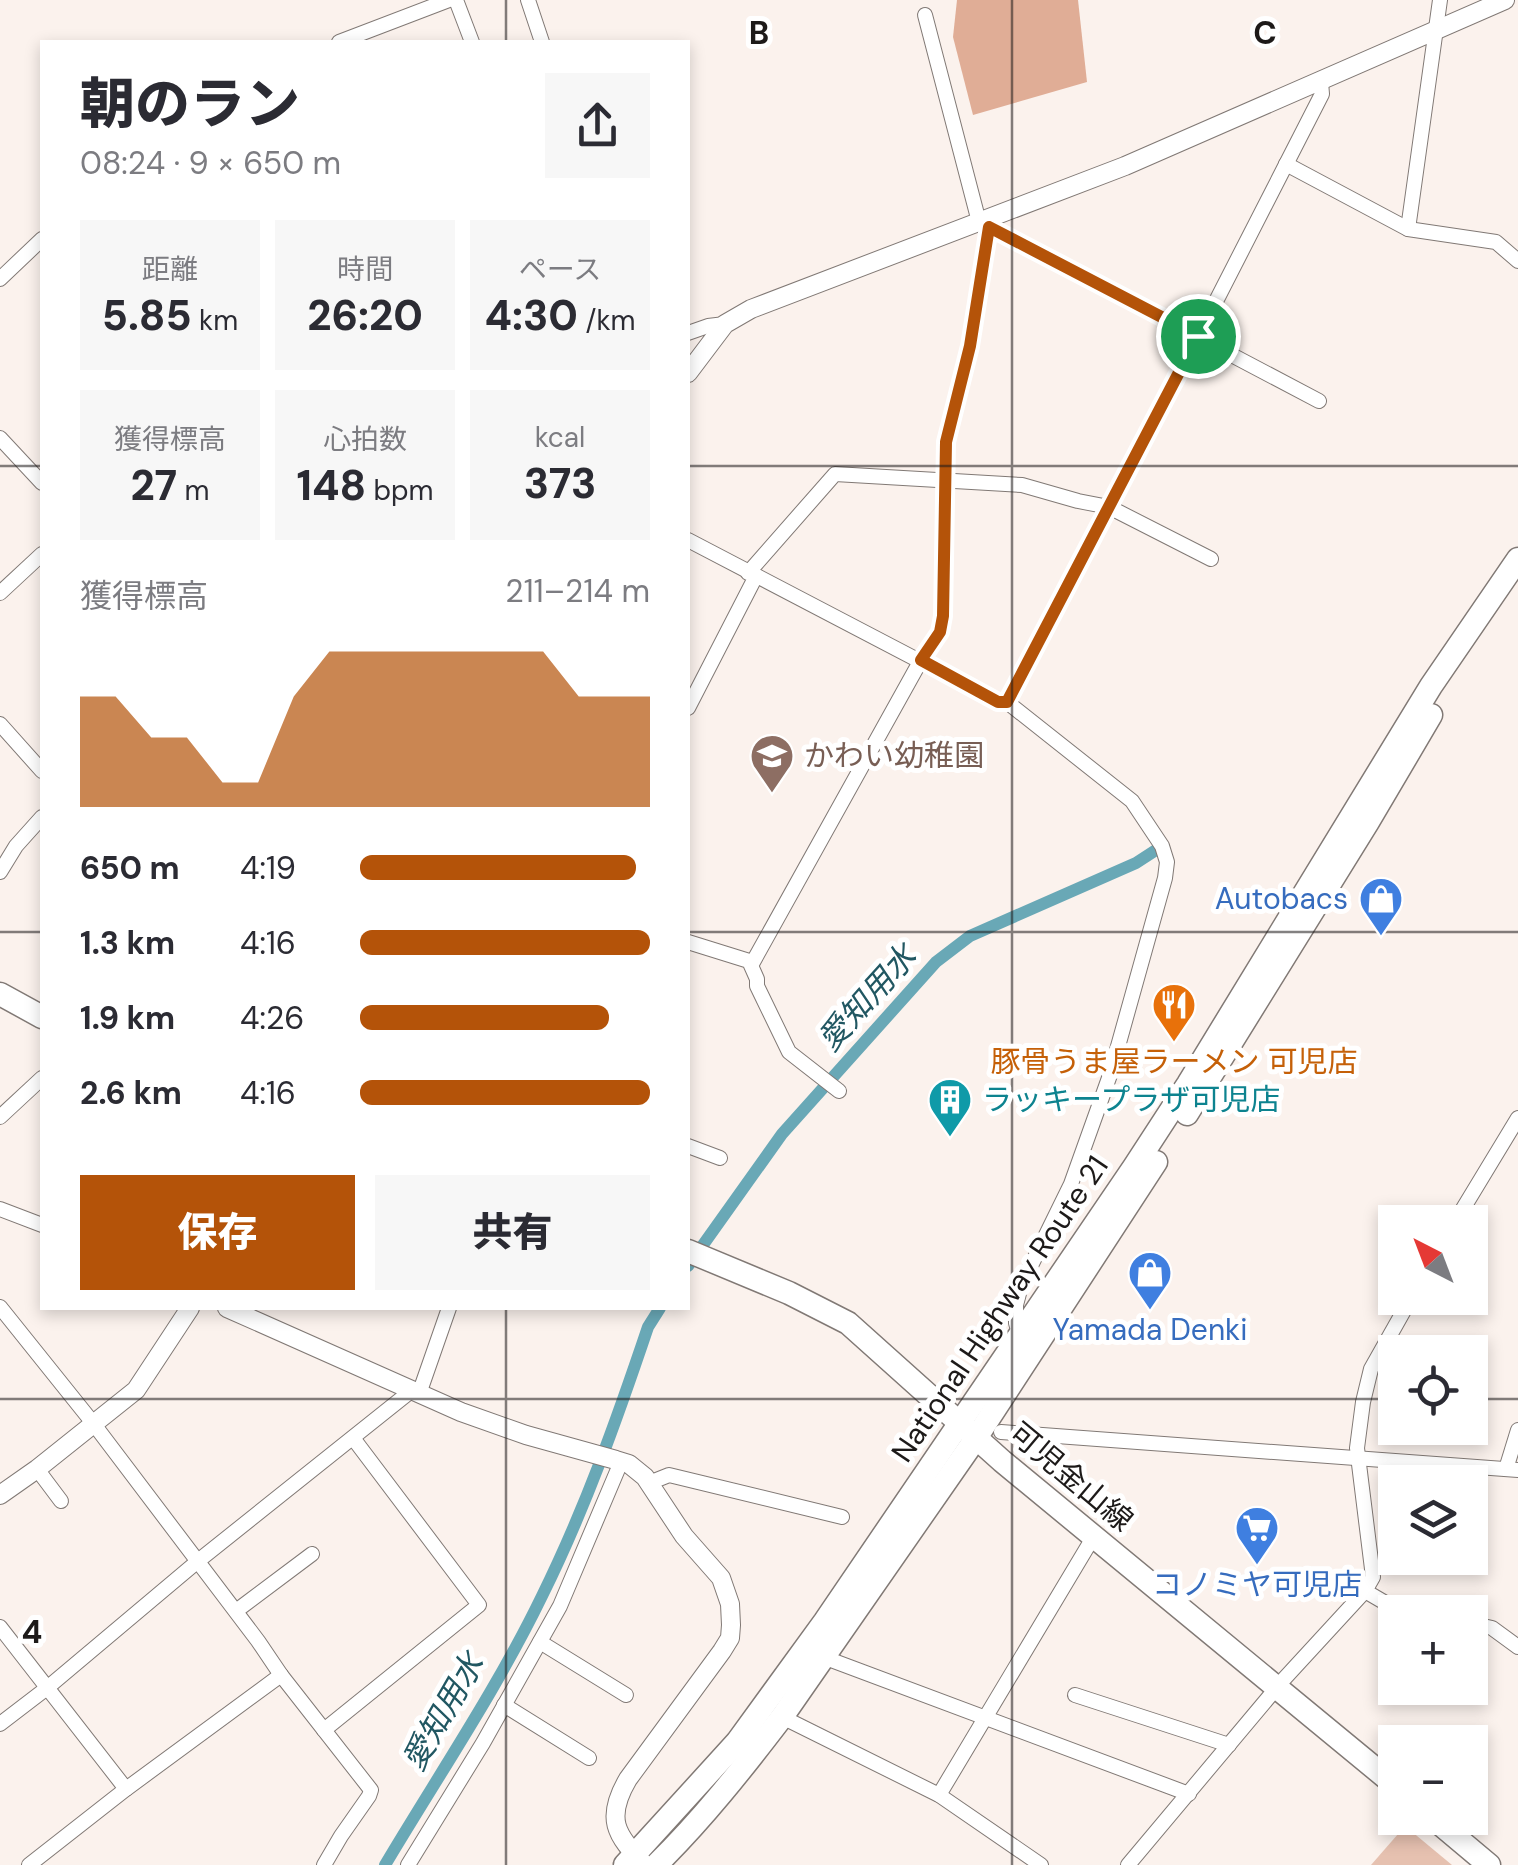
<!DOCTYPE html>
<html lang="ja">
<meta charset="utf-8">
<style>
body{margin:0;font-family:"DM Sans","Noto Sans JP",sans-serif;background:#f7f7f7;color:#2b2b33;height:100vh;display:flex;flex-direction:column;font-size:38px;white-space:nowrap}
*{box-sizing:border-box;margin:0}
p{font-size:32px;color:#7c7c81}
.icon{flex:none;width:55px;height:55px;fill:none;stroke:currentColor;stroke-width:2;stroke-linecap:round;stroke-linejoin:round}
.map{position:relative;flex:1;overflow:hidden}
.side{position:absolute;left:40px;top:40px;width:650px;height:1270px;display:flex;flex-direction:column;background:#fff;border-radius:0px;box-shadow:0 5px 15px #0003}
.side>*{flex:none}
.needle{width:65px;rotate:318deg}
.tools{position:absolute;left:1378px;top:1205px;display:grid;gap:20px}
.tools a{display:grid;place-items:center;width:110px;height:110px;border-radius:0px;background:#fff;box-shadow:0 5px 15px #0003;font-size:50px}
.pin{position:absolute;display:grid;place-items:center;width:85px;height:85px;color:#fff;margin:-42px;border:5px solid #fff;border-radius:50%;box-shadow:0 2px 10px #0007}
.round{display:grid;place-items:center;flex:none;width:105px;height:105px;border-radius:0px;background:#f7f7f7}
.overview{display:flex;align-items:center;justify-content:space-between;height:170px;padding:0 40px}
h1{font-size:55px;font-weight:800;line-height:75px}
.figures{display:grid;grid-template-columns:repeat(3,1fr);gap:15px;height:170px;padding:10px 40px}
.figures div{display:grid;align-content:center;border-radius:0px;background:#f7f7f7;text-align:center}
.figures b{font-size:42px;font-weight:800}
.figures small{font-size:28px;font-weight:400}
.figures p{font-size:28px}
.chart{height:280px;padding:20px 40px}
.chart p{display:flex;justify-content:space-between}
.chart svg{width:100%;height:180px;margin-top:10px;fill:#b45309;opacity:.7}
.cta{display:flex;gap:20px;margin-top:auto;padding:20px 40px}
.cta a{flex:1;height:115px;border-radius:0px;background:#b45309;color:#fff;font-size:40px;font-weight:800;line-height:115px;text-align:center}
.cta a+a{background:#f7f7f7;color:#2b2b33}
ul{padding:0 40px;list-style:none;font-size:32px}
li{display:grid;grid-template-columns:160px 120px 1fr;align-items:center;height:75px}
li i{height:25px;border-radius:12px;background:#b45309}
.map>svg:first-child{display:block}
.green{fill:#e6c1b0}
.forest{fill:#e0ad96}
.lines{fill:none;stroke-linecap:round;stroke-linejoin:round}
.canal{stroke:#69a8b6;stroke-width:12}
.minor-casing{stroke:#817975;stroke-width:16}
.tertiary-casing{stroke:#817975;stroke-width:20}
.primary-casing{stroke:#817975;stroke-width:25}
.trunk-casing{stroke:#817975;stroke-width:25}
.minor{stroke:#fff;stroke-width:14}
.tertiary{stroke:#fff;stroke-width:18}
.primary{stroke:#fff;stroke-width:22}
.trunk{stroke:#fff;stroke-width:22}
.route-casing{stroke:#fff;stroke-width:20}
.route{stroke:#b45309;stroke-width:12}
.grid{fill:none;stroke:#1d1a19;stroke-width:2.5;stroke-opacity:0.55}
.labels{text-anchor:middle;stroke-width:10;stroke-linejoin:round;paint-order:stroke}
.education-label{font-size:30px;fill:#785e54;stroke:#fff;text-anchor:start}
.shop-label{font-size:30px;fill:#366cbe;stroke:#fff}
.food-label{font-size:30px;fill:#c56008;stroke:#fff}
.culture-label{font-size:30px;fill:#0d838f;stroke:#fff;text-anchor:start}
.street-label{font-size:30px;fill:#1d1a19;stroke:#fff}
.water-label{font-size:32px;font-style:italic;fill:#215762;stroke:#fff}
.grid-label{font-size:32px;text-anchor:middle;font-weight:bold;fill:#1d1a19;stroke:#fff;stroke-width:10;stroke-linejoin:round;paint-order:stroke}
</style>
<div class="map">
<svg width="1518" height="1865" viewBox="0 0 1518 1865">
<rect width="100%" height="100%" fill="#fbf2ed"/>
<path class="green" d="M1405,1826L1452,1865H1371Z"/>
<path class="forest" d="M957,0H1078L1087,82L973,115L953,37Z"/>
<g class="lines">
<g class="canal">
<path d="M688,1266L782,1134L936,962L970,936L1136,863L1156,850"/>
<path d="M385,1865C438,1776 497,1689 542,1596C585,1509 617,1419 648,1327L660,1308"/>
</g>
<defs>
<g id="minor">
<path d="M456,0L472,42"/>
<path d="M528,0L542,42"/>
<path d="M925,15L979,222"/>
<path d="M339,42L449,0"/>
<path d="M1286,164L1408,229L1496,242L1518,261"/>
<path d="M989,227L1319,401"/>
<path d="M1408,229L1440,0"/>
<path d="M0,279L42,239"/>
<path d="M688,333L708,326L725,324"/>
<path d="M0,438L42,483"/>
<path d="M688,540L998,702H1007L1132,801L1162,846L1167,862L1165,878L1110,1075L1071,1184L1021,1286L1016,1305V1323L1019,1334"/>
<path d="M748,573L835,474L1022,485L1078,501L1109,507L1211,559"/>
<path d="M0,593L42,554"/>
<path d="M1007,702L1144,442L1322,94L1321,82"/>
<path d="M688,708L756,576"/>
<path d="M0,724L42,771"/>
<path d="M0,872L16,846L42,817"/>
<path d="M688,942L749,961L757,979V986L789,1052L839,1091"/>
<path d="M749,961L753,962L921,660L940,632L943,615L946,442L970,346L989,227L986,219"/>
<path d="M0,1117L42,1078"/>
<path d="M688,1146L720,1158"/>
<path d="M0,1209L42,1225"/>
<path d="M1455,1222L1518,1118"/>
<path d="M0,1307L93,1423L258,1641L281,1675L371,1790L369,1796L341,1836L324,1865"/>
<path d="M419,1394L449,1308"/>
<path d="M1001,1432L1518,1470"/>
<path d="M37,1469L61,1501"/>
<path d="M1506,1469L1518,1430"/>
<path d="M649,1483L669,1475L842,1517"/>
<path d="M1365,1591L1389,1605L1423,1612"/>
<path d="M236,1611L312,1554"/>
<path d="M1470,1623L1492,1628L1518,1647"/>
<path d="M0,1627L126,1789"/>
<path d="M540,1642L626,1695"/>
<path d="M823,1657L1189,1794"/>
<path d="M1075,1695L1229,1745"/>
<path d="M504,1705L589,1758"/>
<path d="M782,1717L939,1795L1041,1865"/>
<path d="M0,1724L47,1688L198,1561L411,1391"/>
<path d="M324,1730L479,1605L353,1438"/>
<path d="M939,1795L1094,1536"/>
<path d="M29,1865L126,1789L281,1675"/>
<path d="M408,1865L483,1743L560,1606L621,1462"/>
<path d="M1128,1865L1284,1679L1365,1591L1373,1577L1357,1448L1363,1402L1371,1369L1411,1298"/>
</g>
<g id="tertiary">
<path d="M688,373L725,324L751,309L1125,166L1505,0"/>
<path d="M227,1308L461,1412L526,1435L616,1460L629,1464L645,1477L684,1536L721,1578L730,1604L731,1625L730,1638L722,1651L628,1779C605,1818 615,1835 645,1865"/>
<path d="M0,1495L37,1469L136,1390L190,1308"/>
</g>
<g id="primary">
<path d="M0,994L42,1017"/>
<path d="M688,1251L789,1293L848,1323L1002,1461L1395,1785"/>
<path d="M1433,1818L1489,1865"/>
</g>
<g id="trunk">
<path d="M1187,1114L1368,822L1431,715"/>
<path d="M625,1865L737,1742L825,1621L1134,1167L1188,1084L1431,686L1518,559"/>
<path d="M656,1865C702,1820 743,1768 782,1717L976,1438L1156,1162"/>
</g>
</defs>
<use href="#minor" class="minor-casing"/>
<use href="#tertiary" class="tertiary-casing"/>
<use href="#primary" class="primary-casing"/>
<use href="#trunk" class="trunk-casing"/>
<use href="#minor" class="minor"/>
<use href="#tertiary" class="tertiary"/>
<use href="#primary" class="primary"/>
<use href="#trunk" class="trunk"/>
</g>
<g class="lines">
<defs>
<path id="route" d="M989,227L1198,336L1007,702H998L921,660L940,632L943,616L946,442L970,346Z"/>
</defs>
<use href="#route" class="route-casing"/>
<use href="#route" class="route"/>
</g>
<path class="grid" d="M506,0V42M1012,0V1865M0,466H42M688,466H1518M0,932H42M688,932H1518M506,1308V1865M0,1399H1395M1470,1399H1518"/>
<defs>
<symbol id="school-pin" viewBox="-11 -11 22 30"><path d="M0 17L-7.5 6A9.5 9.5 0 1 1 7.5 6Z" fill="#8d6e63" stroke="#fff"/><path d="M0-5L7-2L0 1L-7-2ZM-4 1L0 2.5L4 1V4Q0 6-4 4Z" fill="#fff"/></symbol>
<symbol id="shop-pin" viewBox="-11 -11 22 30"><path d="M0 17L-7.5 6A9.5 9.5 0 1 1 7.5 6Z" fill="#3f7fe0" stroke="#fff"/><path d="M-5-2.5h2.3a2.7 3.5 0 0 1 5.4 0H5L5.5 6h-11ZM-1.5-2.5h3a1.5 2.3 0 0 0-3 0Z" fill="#fff"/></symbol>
<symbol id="restaurant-pin" viewBox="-11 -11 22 30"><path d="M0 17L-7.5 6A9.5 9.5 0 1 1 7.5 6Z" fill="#e8710a" stroke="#fff"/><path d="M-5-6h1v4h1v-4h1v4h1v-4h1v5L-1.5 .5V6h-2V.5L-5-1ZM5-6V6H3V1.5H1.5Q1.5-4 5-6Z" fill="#fff"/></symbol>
<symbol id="building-pin" viewBox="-11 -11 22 30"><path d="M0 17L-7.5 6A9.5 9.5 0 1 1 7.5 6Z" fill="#0f9aa8" stroke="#fff"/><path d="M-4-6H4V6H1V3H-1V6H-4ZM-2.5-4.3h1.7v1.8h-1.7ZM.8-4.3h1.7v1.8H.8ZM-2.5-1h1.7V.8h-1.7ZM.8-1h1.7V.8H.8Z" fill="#fff"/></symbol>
<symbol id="supermarket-pin" viewBox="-11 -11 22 30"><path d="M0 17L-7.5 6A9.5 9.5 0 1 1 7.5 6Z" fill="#3f7fe0" stroke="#fff"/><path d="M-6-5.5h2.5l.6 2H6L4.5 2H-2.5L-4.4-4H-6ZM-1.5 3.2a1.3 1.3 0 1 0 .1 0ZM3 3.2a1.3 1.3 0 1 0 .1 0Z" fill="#fff"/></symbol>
</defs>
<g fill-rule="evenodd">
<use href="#school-pin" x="747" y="731" width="50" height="68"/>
<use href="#shop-pin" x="1356" y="874" width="50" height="68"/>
<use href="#restaurant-pin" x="1149" y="980" width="50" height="68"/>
<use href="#building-pin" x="925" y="1075" width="50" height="68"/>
<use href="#shop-pin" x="1125" y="1248" width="50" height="68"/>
<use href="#supermarket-pin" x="1232" y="1503" width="50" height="68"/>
</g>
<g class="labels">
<g class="education-label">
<text x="804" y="766">かわい幼稚園</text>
</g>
<g class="shop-label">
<text x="1348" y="909" text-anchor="end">Autobacs</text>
<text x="1150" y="1340">Yamada Denki</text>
<text x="1257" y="1595">コノミヤ可児店</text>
</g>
<g class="food-label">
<text x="1174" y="1072">豚骨うま屋ラーメン 可児店</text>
</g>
<g class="culture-label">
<text x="982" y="1110">ラッキープラザ可児店</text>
</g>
<g class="street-label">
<text transform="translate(1000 1309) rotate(-56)" y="10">National Highway Route 21</text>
<text transform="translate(1071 1477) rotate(40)" y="10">可児金山線</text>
</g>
<g class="water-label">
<text transform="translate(867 998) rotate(-48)" y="11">愛知用水</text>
<text transform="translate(443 1712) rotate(-60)" y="11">愛知用水</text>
</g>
</g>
<g class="grid-label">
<text x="759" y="44">B</text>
<text x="1265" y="44">C</text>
<text x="32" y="1643">4</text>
</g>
</svg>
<div class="tools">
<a><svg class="needle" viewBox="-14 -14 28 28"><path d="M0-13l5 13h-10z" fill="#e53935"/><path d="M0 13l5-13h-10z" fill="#7c7c81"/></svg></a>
<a><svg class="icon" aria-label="locate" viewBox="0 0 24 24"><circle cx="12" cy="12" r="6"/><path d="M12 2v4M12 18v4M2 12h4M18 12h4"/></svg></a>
<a><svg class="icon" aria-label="layers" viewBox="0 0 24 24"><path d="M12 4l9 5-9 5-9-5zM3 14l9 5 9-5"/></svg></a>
<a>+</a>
<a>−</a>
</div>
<div class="pin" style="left:1198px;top:336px;background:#1e9e55"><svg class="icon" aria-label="arrive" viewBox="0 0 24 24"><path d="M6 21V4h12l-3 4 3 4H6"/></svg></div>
<section class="side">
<div class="overview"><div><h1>朝のラン</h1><p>08:24 · 9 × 650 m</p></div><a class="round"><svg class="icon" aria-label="share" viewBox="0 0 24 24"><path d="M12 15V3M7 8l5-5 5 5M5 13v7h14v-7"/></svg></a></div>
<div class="figures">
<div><p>距離</p><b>5.85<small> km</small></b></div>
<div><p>時間</p><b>26:20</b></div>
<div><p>ペース</p><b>4:30<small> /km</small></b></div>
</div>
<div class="figures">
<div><p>獲得標高</p><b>27<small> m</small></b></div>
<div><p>心拍数</p><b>148<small> bpm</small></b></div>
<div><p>kcal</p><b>373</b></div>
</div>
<div class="chart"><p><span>獲得標高</span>211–214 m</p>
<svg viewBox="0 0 160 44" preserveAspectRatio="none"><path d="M0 44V17L10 17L20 27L30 27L40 38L50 38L60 17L70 6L80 6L90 6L100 6L110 6L120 6L130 6L140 17L150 17L160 17V44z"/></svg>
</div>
<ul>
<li><b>650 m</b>4:19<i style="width:95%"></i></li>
<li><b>1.3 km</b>4:16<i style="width:100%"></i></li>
<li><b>1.9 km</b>4:26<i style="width:86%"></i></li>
<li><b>2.6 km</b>4:16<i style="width:100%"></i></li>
</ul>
<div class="cta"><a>保存</a><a>共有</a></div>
</section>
</div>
